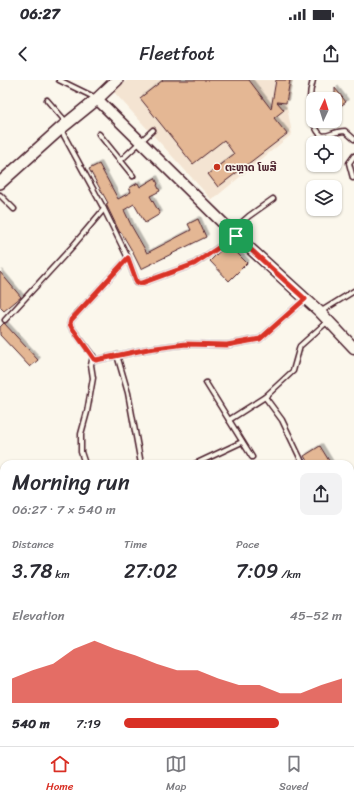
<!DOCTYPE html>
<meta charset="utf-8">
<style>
body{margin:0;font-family:Sriracha,"Noto Sans Lao",sans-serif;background:#f2f2f3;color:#2b2b33;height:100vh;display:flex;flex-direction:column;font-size:15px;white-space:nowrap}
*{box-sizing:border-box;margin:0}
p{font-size:13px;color:#7c7c81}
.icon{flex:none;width:22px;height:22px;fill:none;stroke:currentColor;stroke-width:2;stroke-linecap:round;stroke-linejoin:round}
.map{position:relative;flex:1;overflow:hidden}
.details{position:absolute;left:0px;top:380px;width:354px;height:286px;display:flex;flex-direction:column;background:#fff;border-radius:12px 12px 0 0;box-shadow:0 1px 3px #0004}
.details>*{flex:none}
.needle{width:26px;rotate:4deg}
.buttons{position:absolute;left:306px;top:12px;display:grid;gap:8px}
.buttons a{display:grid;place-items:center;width:36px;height:36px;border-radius:8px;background:#fff;box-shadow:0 1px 3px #0004;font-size:20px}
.pin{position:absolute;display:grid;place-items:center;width:34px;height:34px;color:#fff;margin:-17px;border-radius:8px;box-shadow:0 2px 6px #0006}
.round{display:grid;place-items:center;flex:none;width:42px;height:42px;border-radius:8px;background:#f2f2f3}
.summary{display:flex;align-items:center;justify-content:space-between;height:68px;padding:0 12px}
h1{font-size:22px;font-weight:600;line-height:30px}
.figures{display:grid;grid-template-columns:repeat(3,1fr);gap:6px;height:68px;padding:4px 12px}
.figures div{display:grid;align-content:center}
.figures b{font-size:20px;font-weight:600}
.figures small{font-size:11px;font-weight:400}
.figures p{font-size:11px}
.chart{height:112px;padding:8px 12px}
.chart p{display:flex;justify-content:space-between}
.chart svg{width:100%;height:72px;margin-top:4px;fill:#d93025;opacity:.7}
ul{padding:0 12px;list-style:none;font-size:13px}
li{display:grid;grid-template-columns:64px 48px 1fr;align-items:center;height:30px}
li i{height:10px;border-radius:5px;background:#d93025}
.status{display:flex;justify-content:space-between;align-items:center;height:28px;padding:0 20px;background:#fff;direction:ltr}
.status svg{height:11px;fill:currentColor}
header{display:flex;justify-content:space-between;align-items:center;height:52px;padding:0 12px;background:#fff;font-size:18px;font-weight:600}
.tab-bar{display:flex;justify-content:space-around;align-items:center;height:56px;border-top:1px solid #e1e1e2;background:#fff;font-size:11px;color:#7c7c81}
.tab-bar a{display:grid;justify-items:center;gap:2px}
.tab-bar .on{color:#d93025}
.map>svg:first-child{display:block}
.built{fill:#f4e4d2}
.building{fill:#e4b794;stroke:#4a1f2b;filter:url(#shadow)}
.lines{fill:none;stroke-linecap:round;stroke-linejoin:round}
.service-casing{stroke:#4a1f2b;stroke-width:7}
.tertiary-casing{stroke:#4a1f2b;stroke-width:13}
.secondary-casing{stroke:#4a1f2b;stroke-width:14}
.service{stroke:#fbf7ec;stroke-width:4}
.tertiary{stroke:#fbf7ec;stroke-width:10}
.secondary{stroke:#fbf7ec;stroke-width:11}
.route-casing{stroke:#fff;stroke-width:8}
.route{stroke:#d93025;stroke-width:5}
.poi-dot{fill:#c8321e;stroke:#fbf7ec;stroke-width:1.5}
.labels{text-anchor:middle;stroke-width:3.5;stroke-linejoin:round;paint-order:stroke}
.poi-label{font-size:11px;font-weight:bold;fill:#4a1f2b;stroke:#fbf7ec;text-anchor:start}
</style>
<div class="status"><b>06:27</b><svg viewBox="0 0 49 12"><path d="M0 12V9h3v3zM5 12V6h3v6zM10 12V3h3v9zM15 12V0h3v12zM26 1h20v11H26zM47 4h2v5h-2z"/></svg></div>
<header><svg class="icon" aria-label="back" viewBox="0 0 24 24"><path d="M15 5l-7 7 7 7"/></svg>Fleetfoot<svg class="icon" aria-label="share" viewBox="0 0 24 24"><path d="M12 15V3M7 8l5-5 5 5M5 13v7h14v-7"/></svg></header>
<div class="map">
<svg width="354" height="666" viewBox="0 0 354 666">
<defs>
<filter id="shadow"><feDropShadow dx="2.5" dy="-2.5" stdDeviation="0" flood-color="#0004"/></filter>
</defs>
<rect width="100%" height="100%" fill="#fbf7ec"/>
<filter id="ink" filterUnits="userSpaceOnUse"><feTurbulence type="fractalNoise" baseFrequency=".025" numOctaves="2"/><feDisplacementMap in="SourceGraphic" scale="8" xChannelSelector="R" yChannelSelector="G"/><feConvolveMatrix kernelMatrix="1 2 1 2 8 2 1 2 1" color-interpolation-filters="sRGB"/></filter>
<g filter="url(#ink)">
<path class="built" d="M127,0H293L287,26L292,54L212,120L113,11Z"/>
<g class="building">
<path d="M163,0H249L271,29L276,0H290L286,23L277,22L284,30L274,38L287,54L218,107L208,94L234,74L224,60L193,84L140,18Z"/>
<path d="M335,8L346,22L335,30V19H328L335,14Z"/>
<path d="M99,84L118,119L131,112L129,108L138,103L140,107L155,98L158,104L157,105L160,111L150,116L160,134L145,143L134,124L124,130L132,147L147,173L191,150L188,144L198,139L206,157L141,189L131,169L121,152L120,153L106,124L108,123L89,89Z"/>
<path d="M229,165L247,183L229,201L210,181L219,172Z"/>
<path d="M0,192L21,217L4,231L0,227Z"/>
<path d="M4,243L38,280L30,287L0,255V247Z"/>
<path d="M320,366L331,384H309L304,376Z"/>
</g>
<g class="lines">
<defs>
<g id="service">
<path d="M59,0L96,18"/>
<path d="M313,0C309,13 309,28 313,41"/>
<path d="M47,20L67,43"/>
<path d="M313,41C322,67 328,51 345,51L354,59"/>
<path d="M61,50L104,129L128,178L71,240L70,244L72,248L95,279L96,280L148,269L186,264L227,265L260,259L305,219"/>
<path d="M99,54L133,96"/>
<path d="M120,81L153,50"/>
<path d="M353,98L349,83L354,76"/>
<path d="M0,115L14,129"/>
<path d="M232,151L249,136L273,119"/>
<path d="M128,178L137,203H142L194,184L236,156"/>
<path d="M320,232L354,211"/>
<path d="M5,240L72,167L104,129"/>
<path d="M117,275L128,313L141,384"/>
<path d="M206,303L229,340"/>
<path d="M265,317L282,340L303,384"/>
<path d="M252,377L229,340L265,317L293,291L300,266L328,241"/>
<path d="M85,384L81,372V354L87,332L93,298L91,285L93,276"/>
<path d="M195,384L242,362"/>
</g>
<path id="tertiary" d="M97,19L232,152L320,232L354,268"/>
<path id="secondary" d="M0,103L60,49L97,19L117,0"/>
</defs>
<use href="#service" class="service-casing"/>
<use href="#tertiary" class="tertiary-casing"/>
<use href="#secondary" class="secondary-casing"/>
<use href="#service" class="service"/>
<use href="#tertiary" class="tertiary"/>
<use href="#secondary" class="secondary"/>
</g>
</g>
<g class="lines" filter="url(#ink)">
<defs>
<path id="route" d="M236,156L305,219L260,259L227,265L186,264L148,269L96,280L94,279L72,248L70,244L71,240L128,178L137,203H142L194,184Z"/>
</defs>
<use href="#route" class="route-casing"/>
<use href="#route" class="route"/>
</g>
<circle class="poi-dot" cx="217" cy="87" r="4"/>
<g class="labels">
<g class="poi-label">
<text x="225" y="91">ຕະຫຼາດ ໂພສີ</text>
</g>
</g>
</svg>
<div class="buttons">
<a><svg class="needle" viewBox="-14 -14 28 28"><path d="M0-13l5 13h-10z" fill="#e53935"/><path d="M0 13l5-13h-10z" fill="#7c7c81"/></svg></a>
<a><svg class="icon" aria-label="locate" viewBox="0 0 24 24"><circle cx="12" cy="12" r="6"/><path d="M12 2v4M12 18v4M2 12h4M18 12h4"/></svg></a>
<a><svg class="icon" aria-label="layers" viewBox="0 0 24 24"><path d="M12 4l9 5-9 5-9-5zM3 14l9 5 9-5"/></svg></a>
</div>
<div class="pin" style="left:236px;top:156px;background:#1e9e55"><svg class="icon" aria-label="arrive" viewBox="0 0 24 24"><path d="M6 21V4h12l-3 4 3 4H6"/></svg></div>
<section class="details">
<div class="summary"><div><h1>Morning run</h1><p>06:27 · 7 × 540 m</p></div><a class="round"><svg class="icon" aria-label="share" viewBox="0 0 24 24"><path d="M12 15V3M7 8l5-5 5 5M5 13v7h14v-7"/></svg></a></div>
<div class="figures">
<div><p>Distance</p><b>3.78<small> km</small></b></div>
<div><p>Time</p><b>27:02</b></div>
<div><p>Pace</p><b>7:09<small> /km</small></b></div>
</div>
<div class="chart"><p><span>Elevation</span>45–52 m</p>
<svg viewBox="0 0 160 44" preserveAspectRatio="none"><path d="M0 44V29L10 24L20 20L30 11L40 6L50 11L60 15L70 20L80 24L90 24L100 29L110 33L120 33L130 38L140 38L150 33L160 29V44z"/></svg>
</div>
<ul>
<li><b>540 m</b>7:19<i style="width:71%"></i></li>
</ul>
</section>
</div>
<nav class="tab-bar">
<a class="on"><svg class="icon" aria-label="home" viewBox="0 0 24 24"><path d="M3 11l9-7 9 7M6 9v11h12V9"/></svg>Home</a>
<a><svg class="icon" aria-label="map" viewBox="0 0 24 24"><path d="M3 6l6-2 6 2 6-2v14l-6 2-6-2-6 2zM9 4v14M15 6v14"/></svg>Map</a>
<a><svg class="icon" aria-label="saved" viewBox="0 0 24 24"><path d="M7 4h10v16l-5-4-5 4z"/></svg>Saved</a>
</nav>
